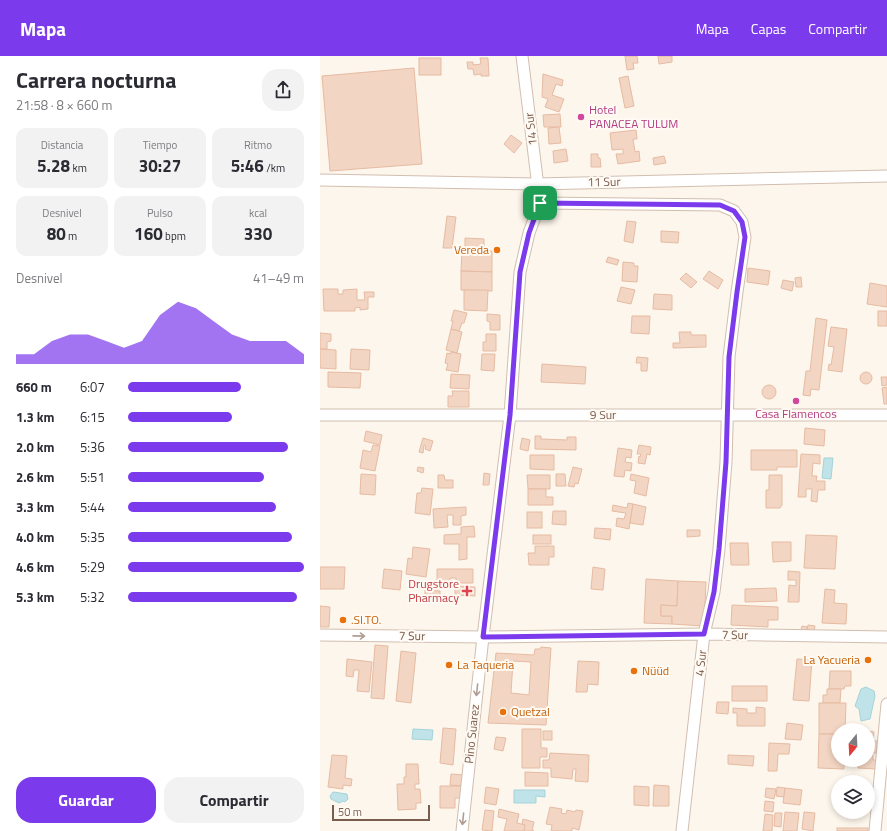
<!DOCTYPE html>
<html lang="es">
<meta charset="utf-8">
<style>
body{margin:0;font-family:"Titillium Web",sans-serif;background:#f2f2f3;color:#2b2b33;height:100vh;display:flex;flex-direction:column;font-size:15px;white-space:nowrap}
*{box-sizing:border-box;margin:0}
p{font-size:13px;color:#7c7c81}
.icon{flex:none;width:22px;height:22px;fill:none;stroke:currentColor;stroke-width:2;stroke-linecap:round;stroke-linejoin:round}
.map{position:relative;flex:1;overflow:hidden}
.panel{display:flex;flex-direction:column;background:#fff;width:320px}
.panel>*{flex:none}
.needle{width:26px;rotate:198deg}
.fabs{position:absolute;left:511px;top:667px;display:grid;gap:8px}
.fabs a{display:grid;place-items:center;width:44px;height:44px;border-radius:50%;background:#fff;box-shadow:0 2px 6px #0003;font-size:20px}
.scale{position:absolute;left:12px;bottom:10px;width:98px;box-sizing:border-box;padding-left:4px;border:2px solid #7a5c4d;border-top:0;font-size:11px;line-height:14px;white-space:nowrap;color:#7a5c4d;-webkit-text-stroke:3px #fffaf3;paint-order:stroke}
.pin{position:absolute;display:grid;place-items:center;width:34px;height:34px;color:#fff;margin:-17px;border-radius:8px;box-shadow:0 2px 6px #0006}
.round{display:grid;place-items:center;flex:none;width:42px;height:42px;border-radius:16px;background:#f2f2f3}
.summary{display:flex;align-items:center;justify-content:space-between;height:68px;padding:0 16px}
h1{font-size:22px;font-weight:700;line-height:30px}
.stats{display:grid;grid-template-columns:repeat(3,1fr);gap:6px;height:68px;padding:4px 16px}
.stats div{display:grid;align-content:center;border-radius:10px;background:#f2f2f3;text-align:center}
.stats b{font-size:17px;font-weight:700}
.stats small{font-size:11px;font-weight:400}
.stats p{font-size:11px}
.chart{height:112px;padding:8px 16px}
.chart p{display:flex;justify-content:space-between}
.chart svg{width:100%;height:72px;margin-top:4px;fill:#7c3aed;opacity:.7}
.action{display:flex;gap:8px;margin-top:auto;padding:8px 16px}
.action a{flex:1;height:46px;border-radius:16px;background:#7c3aed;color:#fff;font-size:16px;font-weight:700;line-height:46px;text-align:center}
.action a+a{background:#f2f2f3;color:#2b2b33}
ul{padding:0 16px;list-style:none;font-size:13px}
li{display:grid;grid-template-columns:64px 48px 1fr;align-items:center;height:30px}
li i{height:10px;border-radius:5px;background:#7c3aed}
header{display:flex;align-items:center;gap:24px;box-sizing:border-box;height:56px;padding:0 20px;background:#7c3aed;color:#fff}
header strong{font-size:19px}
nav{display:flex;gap:22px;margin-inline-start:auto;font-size:14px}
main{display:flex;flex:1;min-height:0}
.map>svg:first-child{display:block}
.water{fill:#bfe3e8;stroke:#a5d3da}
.building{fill:#f3d5c3;stroke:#e6bba3;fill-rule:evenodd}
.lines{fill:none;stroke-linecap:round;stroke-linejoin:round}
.minor-casing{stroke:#d1beb0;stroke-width:13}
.minor{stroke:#fff;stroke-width:11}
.oneway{stroke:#af9d94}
.route-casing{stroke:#fff;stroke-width:8}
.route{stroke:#7c3aed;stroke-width:5}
.hotel-dot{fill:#d1479c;stroke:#fffaf3;stroke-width:1.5}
.food-dot{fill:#e8710a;stroke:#fffaf3;stroke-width:1.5}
.health-dot{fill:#e0444e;stroke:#fffaf3;stroke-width:1.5}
.labels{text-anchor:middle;stroke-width:4;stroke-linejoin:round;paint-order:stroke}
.hotel-label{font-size:12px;fill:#b23c85;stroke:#fffaf3;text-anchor:start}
.street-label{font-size:12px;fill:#7a5c4d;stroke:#fffaf3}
.food-label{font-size:12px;fill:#c56008;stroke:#fffaf3;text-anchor:start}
.health-label{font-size:12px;fill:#be3a42;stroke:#fffaf3;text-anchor:end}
</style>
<header>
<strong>Mapa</strong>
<nav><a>Mapa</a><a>Capas</a><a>Compartir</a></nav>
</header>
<main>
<section class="panel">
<div class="summary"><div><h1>Carrera nocturna</h1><p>21:58 · 8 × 660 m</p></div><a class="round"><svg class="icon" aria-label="share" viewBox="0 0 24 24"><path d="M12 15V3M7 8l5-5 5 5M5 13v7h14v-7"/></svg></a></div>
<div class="stats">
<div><p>Distancia</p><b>5.28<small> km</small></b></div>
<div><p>Tiempo</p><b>30:27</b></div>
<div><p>Ritmo</p><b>5:46<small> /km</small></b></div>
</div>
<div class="stats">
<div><p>Desnivel</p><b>80<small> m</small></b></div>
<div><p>Pulso</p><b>160<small> bpm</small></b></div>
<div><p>kcal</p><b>330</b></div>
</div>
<div class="chart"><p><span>Desnivel</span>41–49 m</p>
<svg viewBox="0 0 160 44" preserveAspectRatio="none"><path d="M0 44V38L10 38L20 30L30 26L40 26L50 30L60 34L70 30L80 14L90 6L100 10L110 18L120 26L130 30L140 30L150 30L160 38V44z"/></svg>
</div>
<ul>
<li><b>660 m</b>6:07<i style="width:64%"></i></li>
<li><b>1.3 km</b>6:15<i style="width:59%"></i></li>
<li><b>2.0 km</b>5:36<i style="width:91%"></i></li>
<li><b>2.6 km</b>5:51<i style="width:77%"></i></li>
<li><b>3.3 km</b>5:44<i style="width:84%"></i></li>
<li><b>4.0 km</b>5:35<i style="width:93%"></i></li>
<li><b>4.6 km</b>5:29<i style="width:100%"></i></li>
<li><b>5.3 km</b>5:32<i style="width:96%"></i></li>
</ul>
<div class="action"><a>Guardar</a><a>Compartir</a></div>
</section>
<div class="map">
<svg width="567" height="775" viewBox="0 0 567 775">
<rect width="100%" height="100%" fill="#fdf6ec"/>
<g class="water">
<path d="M504,402H513L511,423L502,422Z"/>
<path d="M546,631L554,635L555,640L550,663L541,665L539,653L535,650L541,633Z"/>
<path d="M93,673L113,674L112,684L92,683Z"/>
<path d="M194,734H225V741L216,740V747H194Z"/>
<path d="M13,736L27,738L28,743L25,746L23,745L19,747L11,743L10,740Z"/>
</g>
<g class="building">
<path d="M305,0H317L318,7H313L314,13L307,14Z"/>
<path d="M338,0H352V6L339,8Z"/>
<rect x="99" y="2" width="22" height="17"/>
<path d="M160,2H168L169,20H161V18L154,19L153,13H148L147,6H153V9L161,8Z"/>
<path d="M94,12L102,108L10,115L2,20Z"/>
<path d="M223,18L243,24L242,30L236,28L232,39L244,43L239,56L225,51L228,43L222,41Z"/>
<path d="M308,20L314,50L305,52L299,22Z"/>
<path d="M240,58L241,71H224L223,59Z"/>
<path d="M239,71L241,87L229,88L228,72Z"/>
<path d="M316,74L317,83H313L315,96L319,95L320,105L298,108L296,98H303V93L292,94L290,77Z"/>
<path d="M191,79L202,87L194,97L184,88Z"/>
<path d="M246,93L248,105L234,107L233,95Z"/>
<path d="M271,98H278V102H280L281,111H271Z"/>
<path d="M344,100L346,107L334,109L333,102Z"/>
<path d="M127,160L136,161L132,192H123Z"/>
<path d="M307,165L316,166L313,187L304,185Z"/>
<path d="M341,175L359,176L358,187L341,186Z"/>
<path d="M145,182L164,183V192L145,191Z"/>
<path d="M142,194L172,195V216L141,215Z"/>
<path d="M288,201L299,204L297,209L286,206Z"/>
<path d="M303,206L314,207V210H318L317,226L302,225Z"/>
<path d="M428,212L450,215L448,229L427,226Z"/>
<path d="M141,215L172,216V235L141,234Z"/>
<path d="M389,215L403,224L398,233L383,223Z"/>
<path d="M366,217L377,226L371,232L360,223Z"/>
<path d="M481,221L482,231H476L475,222Z"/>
<path d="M463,224L474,226L472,235L461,232Z"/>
<path d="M550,227L567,230V251L547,248Z"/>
<path d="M301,231L315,234L311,248L297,245Z"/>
<path d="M3,233H18V238H23V234L37,233V244H45L44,236H54V241H48V253L40,254V251L35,252V255H4Z"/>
<path d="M144,234H168L167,255L144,254Z"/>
<path d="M334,238L352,239V254L333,253Z"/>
<path d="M134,254L147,257L144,267H142L139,275L131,273L133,265H131Z"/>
<rect x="558" y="255" width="9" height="15"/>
<path d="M167,258L180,259V274H170V266L167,265Z"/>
<path d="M312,260H330L329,278L311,277Z"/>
<path d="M496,262L507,264L499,334L491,333L490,340L483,339L486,315H490Z"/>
<path d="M511,271L527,273L522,316L508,314L509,308L511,309L514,291L508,290Z"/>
<path d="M131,273L142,276L137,297L126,294Z"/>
<path d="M359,276H371V279H386V291L353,292V287H360Z"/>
<path d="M0,277L11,278V285L7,286V293H0Z"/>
<path d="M166,278H176V295H163V286H166Z"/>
<path d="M0,293L16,294V313L0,312Z"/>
<path d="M31,293L50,294L49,314L30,313Z"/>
<path d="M131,296L141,298L138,316L126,314L128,308L125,307L127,297L131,298Z"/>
<path d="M162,298H175L174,315L161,314Z"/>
<path d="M317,301L328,302L327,315H321V307H316Z"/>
<path d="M222,308L266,311L265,328L221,326Z"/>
<circle cx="546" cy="322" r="6"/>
<path d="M8,316L41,317L40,332L8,331Z"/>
<path d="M131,318L150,319L149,333L130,332Z"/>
<path d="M561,321H567V329L562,330Z"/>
<circle cx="449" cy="336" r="7"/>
<path d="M567,331V348H564L562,332Z"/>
<path d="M132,335H149V351H128V340H133Z"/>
<path d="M485,372L505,374L504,390L484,388Z"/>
<path d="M46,375L62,379L60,389L44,385Z"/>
<path d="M215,380H221V383L247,384V381H256V394L215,393Z"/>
<path d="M103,382L113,385L110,395L105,393L106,390L104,389L103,397L99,396Z"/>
<path d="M202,382L210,384L208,395L200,393Z"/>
<path d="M53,389L60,390L55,415L40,412L43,394L51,396Z"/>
<path d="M319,389L331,391L330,399L327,398L325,408L318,407L319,400L320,401L321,398H317Z"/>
<path d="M298,392L312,394L311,402L306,401L305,406L312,407L311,415L305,414L304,421L294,420Z"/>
<path d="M431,394H477V411H457V414H431Z"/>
<path d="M481,398L500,399V408L493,407L492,420H497L496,425H505V434H498L497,446L491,445L492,433H486V441H478Z"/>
<path d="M210,399H234V414L210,413Z"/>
<path d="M98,411L104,412L103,417L97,415Z"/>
<path d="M253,411L262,413L258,428L255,427L254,431L248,430Z"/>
<path d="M164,417L170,418L169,429H163Z"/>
<path d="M41,418L56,419L55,439L40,438Z"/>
<path d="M236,418H245L246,430H236Z"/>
<path d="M311,418L329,422L326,440L314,437L316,425L310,424Z"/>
<path d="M118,419H124L125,424H133V432H118Z"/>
<path d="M207,419H230V433H208Z"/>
<path d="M449,419H462V449L460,452H446V434H449Z"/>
<path d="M102,432L113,433L110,459L95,457L97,437H101Z"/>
<path d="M208,433H226V441H233V449H208Z"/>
<path d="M308,447L313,448L309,473L296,470L297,462L304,463L306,457L292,455L293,449L307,452Z"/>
<path d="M313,448L326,451L323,469L310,467Z"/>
<path d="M146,451V459L141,460V469H133V459H127L128,471L114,472L113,453Z"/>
<path d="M233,455H246V469L232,468Z"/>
<rect x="207" y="456" width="15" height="16"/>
<path d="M154,470L155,481H147V503L139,504V488H124V479L141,478V471Z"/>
<path d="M275,472L291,473L290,484L274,482Z"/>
<path d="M367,474H380V480L367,481Z"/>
<rect x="213" y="479" width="18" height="9"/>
<path d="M486,479L517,480L515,513L484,512Z"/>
<path d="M452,486H471V505L453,506Z"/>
<path d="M410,487H428L429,509H411Z"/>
<path d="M215,490H234V501H229V509H209L208,497H215Z"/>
<path d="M93,491L110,493L106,521L86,518L88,502L92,503Z"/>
<path d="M0,511H25L24,533H0Z"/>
<path d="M273,511L285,513L283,534L271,533Z"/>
<path d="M64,513L82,515L80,534L62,532Z"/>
<path d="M117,513H153V527H136V522H130V528L117,527Z"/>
<path d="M468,515L480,516L479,546H468L469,529L476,530V524H468Z"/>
<path d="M326,523L358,525L357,550L341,549V560H352V568L324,567Z"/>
<path d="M358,525L386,526L384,570L352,568V560H341V549L357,550Z"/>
<path d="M135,530L155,531V540L135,539Z"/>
<path d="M456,532L457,545L425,546V533Z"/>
<path d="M505,533L515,534L514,547L527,548L526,568L502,567Z"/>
<path d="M105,534L120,535V546L105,545Z"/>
<path d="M412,549L458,551V564H448V571L411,569Z"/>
<path d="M0,550L10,551L9,571H0Z"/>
<path d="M488,569L495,570L494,576L487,574Z"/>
<path d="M482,570L487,571L486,575L481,574Z"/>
<path d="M55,589L68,590L64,643L51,642Z"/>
<path d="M221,591L231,592L226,669L168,667L176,597L214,599L215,593H220ZM193,605L211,606L209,639L191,637Z"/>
<path d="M81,595L96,597L91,647L76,645Z"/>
<path d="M27,603L52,606L49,636L37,635L39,614H34L33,621L26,620Z"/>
<path d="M477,603L492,604L489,645L473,644Z"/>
<path d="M258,605L279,606L278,629L268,628L267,636H256Z"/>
<path d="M510,615H531V630H525L524,633H509Z"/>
<rect x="412" y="630" width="35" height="15"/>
<path d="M507,633H521L520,647H503V639H507Z"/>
<path d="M397,646H409L408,658L396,657Z"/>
<path d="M499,647H526L525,674H518V678H499Z"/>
<path d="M436,651L445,652V670H417V657H413V652L427,653V657H436Z"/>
<path d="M467,667L483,669L481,684L465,683Z"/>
<path d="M123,672L136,673L133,709L120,707Z"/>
<path d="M202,673H221V692H227V701H220V712H202Z"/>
<rect x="223" y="675" width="9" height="9"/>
<path d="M548,675L554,676L553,685H560L559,697H553V704H557V713L538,712V706H544V704H548Z"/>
<path d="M499,678H518V704H524V713L498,712Z"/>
<path d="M176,681L186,682L183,695L174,693Z"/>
<path d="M449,687L470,688L469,698H458L457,715H448Z"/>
<path d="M230,697L269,699L268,726L255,725L256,713H253L252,723L231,721V712H223V704H229Z"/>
<path d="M12,699L27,700L25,722L32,723L31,730L23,729V733L8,731Z"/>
<path d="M408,699L434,700L433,710L408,708Z"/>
<path d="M86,708H98L99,728H95V733H100L101,747H96V753L78,754L77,728H84V721H86Z"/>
<path d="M205,716L228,717V730H205Z"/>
<path d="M131,718L143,719L142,730L130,729Z"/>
<path d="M334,729L349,730V750H333Z"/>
<path d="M120,730H142V742H135V752H120Z"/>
<path d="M314,730L329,731V750L314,749Z"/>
<path d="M166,731L179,733L176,749L164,747Z"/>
<path d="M457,731L465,732L464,741L456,740Z"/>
<path d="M446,732L456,733L454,743L445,741Z"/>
<path d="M465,732L482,734L480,749L463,747Z"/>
<path d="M445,745L454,746L453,756L444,755Z"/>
<path d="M230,751L242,753L241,757L246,758L247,754L255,756L256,754L263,755L259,774L252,772V775H231L232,769L226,768Z"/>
<path d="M179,753L199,758L197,767L205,769L204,775H184L187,763L178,761Z"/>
<path d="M165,754L174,755L172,775L162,774Z"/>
<path d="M465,756L479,757L477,775H463Z"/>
<path d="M484,756L495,757L493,775L482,773Z"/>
<path d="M455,757H462L461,771L454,770Z"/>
<path d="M445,758L453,759L452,775H443Z"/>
<path d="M203,763L214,766L212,775H214H204L205,769L202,768Z"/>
<rect x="517" y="772" width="31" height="3"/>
</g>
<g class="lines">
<defs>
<g id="minor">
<path d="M0,124L217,128L567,120"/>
<path d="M220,147L400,149L414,155L422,166L425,181L417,236L409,301L406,406L399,493L394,536L384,578L362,775"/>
<path d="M0,359H567"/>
<path d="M0,579L163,581L384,578L567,581"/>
<path d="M142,775L163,581L190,359L200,216L209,177L220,147L202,0"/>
<path d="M555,775L567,648"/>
</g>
</defs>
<use href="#minor" class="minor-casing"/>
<use href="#minor" class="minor"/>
</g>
<defs><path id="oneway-shaft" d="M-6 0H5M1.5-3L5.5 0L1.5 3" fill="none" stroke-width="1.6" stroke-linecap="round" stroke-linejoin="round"/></defs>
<g class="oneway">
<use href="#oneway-shaft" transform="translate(39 580) rotate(1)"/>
<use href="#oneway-shaft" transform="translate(157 634) rotate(96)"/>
<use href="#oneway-shaft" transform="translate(143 763) rotate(96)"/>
</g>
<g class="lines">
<defs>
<path id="route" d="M220,147L400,149L414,155L422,166L425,181L417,236L409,301L406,406L399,493L394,536L384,578L163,581L190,359L200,216L209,177Z"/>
</defs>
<use href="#route" class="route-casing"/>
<use href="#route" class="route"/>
</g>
<g class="hotel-dot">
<circle cx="261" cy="61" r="4"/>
<circle cx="476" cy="345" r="4"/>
</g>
<g class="food-dot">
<circle cx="177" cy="194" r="4"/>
<circle cx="23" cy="564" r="4"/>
<circle cx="548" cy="604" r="4"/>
<circle cx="129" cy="609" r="4"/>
<circle cx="314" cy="615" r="4"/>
<circle cx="183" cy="656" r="4"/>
</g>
<path class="health-dot" d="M145 529h4v4h4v4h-4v4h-4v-4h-4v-4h4z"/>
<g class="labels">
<g class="hotel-label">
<text x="269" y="58">Hotel<tspan x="269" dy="14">PANACEA TULUM</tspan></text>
<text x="476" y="362" text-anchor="middle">Casa Flamencos</text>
</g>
<g class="street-label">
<text transform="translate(211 73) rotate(-97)" y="4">14 Sur</text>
<text transform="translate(284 126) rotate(-1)" y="4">11 Sur</text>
<text x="283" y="363">9 Sur</text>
<text transform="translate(415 579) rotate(1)" y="4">7 Sur</text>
<text transform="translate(92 580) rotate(1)" y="4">7 Sur</text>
<text transform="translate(381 607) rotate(-84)" y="4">4 Sur</text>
<text transform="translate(152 678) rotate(-84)" y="4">Pino Suarez</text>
</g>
<g class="food-label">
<text x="169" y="198" text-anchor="end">Vereda</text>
<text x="31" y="568">.SI.TO.</text>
<text x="540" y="608" text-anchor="end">La Yacueria</text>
<text x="137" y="613">La Taqueria</text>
<text x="322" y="619">Nüüd</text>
<text x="191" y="660">Quetzal</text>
</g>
<g class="health-label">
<text x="139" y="532">Drugstore<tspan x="139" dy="14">Pharmacy</tspan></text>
</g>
</g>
</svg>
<div class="fabs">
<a><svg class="needle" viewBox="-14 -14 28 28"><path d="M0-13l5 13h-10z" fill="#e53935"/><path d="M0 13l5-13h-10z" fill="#7c7c81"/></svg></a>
<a><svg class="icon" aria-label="layers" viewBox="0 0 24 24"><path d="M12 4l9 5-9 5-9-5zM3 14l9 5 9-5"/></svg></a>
</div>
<div class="scale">50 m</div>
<div class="pin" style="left:220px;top:147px;background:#1e9e55"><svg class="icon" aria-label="arrive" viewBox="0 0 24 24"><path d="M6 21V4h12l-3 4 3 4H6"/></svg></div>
</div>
</main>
